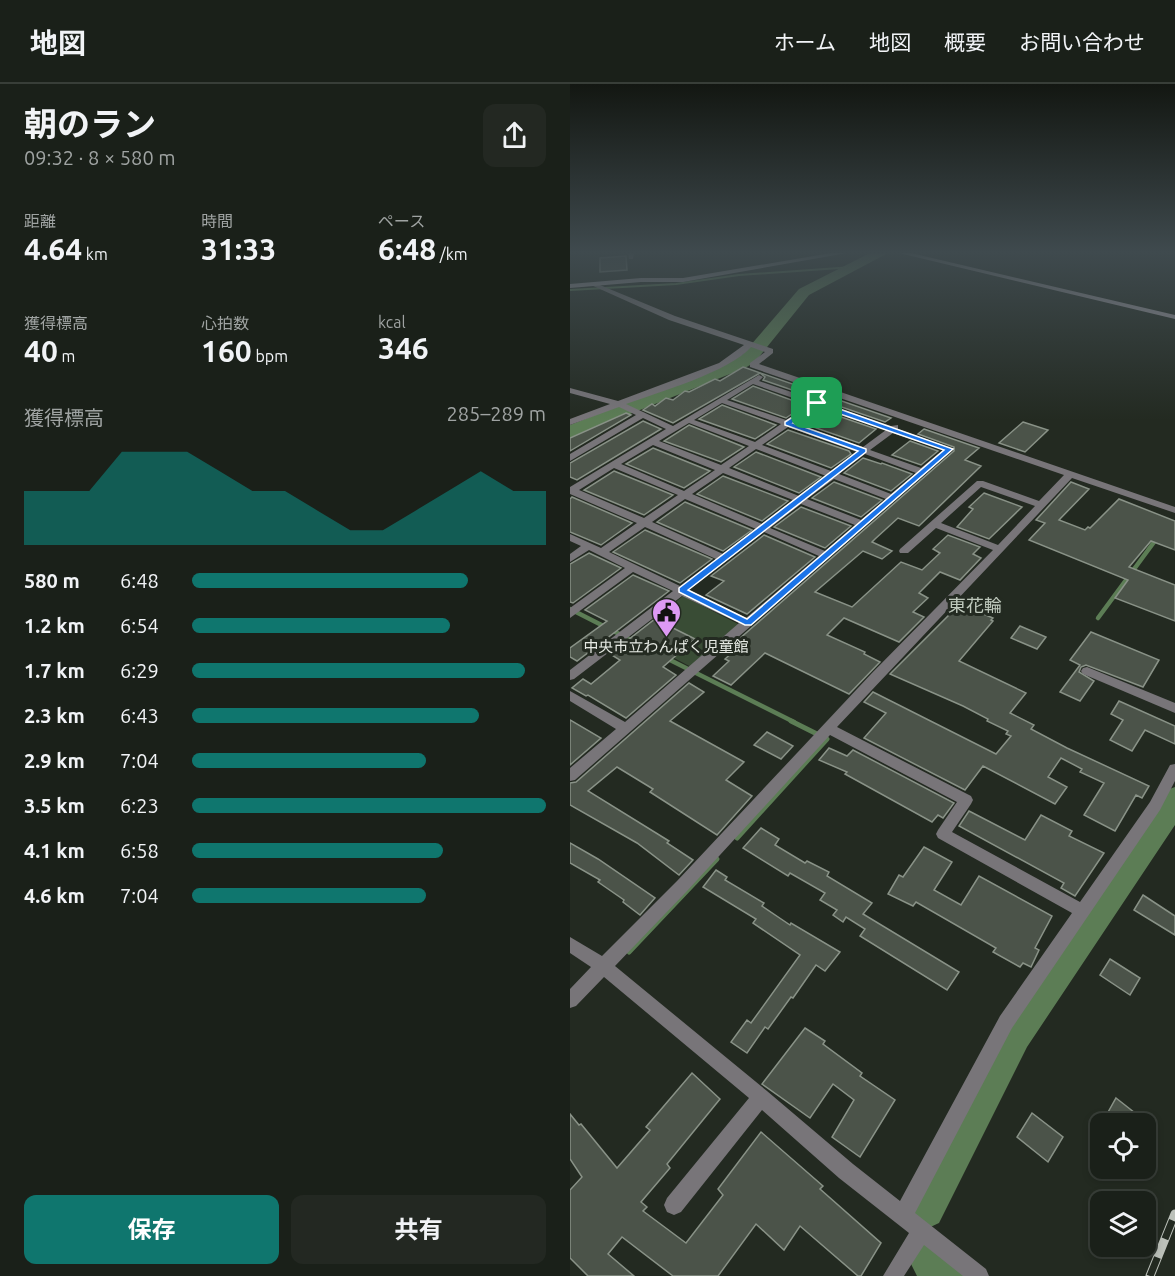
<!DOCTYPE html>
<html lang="ja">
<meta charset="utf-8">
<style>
body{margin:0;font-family:Ubuntu,"Noto Sans JP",sans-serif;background:#232822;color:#f1f3f6;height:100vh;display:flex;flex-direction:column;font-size:22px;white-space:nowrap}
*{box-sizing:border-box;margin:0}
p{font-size:20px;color:#9fa3a2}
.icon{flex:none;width:33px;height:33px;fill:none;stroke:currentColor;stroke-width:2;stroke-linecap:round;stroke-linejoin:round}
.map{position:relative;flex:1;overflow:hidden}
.side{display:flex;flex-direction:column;background:#1a2019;width:570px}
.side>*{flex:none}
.tools{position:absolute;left:520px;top:1029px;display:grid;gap:12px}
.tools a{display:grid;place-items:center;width:66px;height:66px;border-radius:12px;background:#1a2019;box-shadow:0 3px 9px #0003,0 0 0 2px #383e38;font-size:30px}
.pin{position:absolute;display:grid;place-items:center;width:51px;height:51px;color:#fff;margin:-26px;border-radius:12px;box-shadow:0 3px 9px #0006}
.round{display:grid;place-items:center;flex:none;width:63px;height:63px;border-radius:12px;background:#232822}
.overview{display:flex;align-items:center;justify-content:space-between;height:102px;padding:0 24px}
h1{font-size:33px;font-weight:700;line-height:45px}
.figures{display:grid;grid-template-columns:repeat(3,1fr);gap:9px;height:102px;padding:6px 24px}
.figures div{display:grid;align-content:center}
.figures b{font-size:30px;font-weight:700}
.figures small{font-size:16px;font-weight:400}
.figures p{font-size:16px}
.chart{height:168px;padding:12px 24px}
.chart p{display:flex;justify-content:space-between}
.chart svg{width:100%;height:108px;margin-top:6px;fill:#0f766e;opacity:.7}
.action{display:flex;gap:12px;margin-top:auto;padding:12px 24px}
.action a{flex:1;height:69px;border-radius:12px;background:#0f766e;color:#fff;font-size:24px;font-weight:700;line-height:69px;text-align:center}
.action a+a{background:#232822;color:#f1f3f6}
ul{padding:0 24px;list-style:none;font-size:20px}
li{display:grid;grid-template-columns:96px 72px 1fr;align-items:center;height:45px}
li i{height:15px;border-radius:8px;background:#0f766e}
header{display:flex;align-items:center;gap:36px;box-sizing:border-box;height:84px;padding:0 30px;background:#1a2019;border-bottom:2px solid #383e38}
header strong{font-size:28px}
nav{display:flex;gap:33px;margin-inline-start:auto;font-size:21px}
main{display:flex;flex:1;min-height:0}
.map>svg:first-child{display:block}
.green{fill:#394c35}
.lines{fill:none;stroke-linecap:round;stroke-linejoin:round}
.stream-far2{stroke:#5c7d55;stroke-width:2}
.stream-far1{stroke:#5c7d55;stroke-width:4.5}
.stream{stroke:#5c7d55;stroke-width:5}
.river{fill:#5c7d55;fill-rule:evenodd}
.building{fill:#4b5349;stroke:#899287;stroke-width:1.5}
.street{fill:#787579;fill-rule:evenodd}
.secondary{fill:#a6a0a8;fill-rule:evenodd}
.rail-casing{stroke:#bcc1ba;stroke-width:9}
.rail{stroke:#232a21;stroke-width:7;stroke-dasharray:20;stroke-linecap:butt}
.route{fill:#1a73e8;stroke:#fff;stroke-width:1.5;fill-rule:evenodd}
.labels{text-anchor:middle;stroke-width:6;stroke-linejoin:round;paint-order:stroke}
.poi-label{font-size:15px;fill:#e5e9e3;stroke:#232a21}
.quarter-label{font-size:18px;fill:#bfc9bd;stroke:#232a21}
</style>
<header>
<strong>地図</strong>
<nav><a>ホーム</a><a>地図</a><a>概要</a><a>お問い合わせ</a></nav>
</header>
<main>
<section class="side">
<div class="overview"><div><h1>朝のラン</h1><p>09:32 · 8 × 580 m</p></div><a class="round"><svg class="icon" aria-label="share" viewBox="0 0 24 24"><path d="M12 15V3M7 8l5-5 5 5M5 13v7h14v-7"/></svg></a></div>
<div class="figures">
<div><p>距離</p><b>4.64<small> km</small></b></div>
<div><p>時間</p><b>31:33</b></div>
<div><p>ペース</p><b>6:48<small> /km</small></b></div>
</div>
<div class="figures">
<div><p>獲得標高</p><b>40<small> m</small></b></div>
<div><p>心拍数</p><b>160<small> bpm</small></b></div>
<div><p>kcal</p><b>346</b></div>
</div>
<div class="chart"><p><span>獲得標高</span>285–289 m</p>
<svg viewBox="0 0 160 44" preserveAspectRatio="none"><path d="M0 44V22L10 22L20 22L30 6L40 6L50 6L60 14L70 22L80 22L90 30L100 38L110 38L120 30L130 22L140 14L150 22L160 22V44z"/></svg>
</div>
<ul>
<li><b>580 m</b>6:48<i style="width:78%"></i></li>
<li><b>1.2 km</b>6:54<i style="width:73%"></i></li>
<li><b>1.7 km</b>6:29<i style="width:94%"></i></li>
<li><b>2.3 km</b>6:43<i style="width:81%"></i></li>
<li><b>2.9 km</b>7:04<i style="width:66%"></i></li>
<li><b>3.5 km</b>6:23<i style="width:100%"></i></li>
<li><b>4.1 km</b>6:58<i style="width:71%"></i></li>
<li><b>4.6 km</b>7:04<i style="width:66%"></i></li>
</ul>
<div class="action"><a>保存</a><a>共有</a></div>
</section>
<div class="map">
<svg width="605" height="1192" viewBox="0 0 605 1192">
<rect width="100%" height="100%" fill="#232a21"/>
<path class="green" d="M113,512L170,541L121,583L63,552Z"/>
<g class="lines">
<path class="stream-far2" d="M0,206L106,200L169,191L283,183"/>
<g class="stream-far1">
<path d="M0,525L63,557"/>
<path d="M528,534L587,454"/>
<path d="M98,575L224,638"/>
</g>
<g class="stream">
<path d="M167,754L257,655L221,637"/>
<path d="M59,868L147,775"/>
</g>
<g class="river">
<path d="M300,169H318L239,211L185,278L175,284L0,354V341L163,276L173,270L229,205Z"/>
<path d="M605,703V741L457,963L369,1139L354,1146L339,1139L332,1124L339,1109L431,937L594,707Z"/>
<path d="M360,1152C381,1160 397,1171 406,1192H347L338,1174L344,1158Z"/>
</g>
</g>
<g class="building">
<path d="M56,172L57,186L30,188V174Z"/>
<path d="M173,283L179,285L321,334L315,338L193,296L195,293L190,289L103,339L73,326L82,320L85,322L96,314L103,316L115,307L119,308L145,295L150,297Z"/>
<path d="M183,302L235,321L216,334L162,315Z"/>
<path d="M152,321L206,341L185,355L129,335Z"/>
<path d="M248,325L306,345L289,359L229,338Z"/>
<path d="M56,329L61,331L0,367V354Z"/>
<path d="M73,337L91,345L7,396L0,393V379Z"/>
<path d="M453,338L478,346L455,368L429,359Z"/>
<path d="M119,341L174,363L151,378L94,357Z"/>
<path d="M354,345L409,364L395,376L411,382L349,442L328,434L305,455L302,458L322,467L312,475L293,467L245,508L282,523L331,478L352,486L370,469L363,465L378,451L410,463L403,470L411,474L390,496L370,488L349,509L358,514L343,528L354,533L329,558L274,534L257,551L295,568L294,570L310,578L279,610L195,569L161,601L143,592L159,577L155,575L173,559L168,556L384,367V363L348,350Z"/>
<path d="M218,346L279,367L281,370L261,384L197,360Z"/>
<path d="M340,357L368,367L351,381L322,371Z"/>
<path d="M83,364L140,387L114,404L56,380Z"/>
<path d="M186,368L251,393L229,409L164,383Z"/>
<path d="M293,374L311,380L312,379L342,390L321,407L274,389Z"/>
<path d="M44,387L103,411L74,431L14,406Z"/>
<path d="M153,392L218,417L192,437L127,410Z"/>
<path d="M264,398L312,416L291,433L242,414Z"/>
<path d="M501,398L519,405L489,436L515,446L518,443L520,444L549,415L605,437V466L581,457L559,483L605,501V537L545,514L558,496L459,456L475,439L466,436Z"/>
<path d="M414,409L452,423L419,455L387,443L403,425L399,423Z"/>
<path d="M2,413L62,439L31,461L0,448V415Z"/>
<path d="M115,418L182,446L153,467L87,438Z"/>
<path d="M231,423L281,442L255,464L204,443Z"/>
<path d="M75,446L142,475L110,499L43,468Z"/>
<path d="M194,451L245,473L177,530L136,511L154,497L141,492Z"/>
<path d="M19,469L51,484L3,519L0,518V480Z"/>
<path d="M63,491L99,507L7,577L0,573V564L37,537L15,526Z"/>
<path d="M388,522L397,526L399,524L423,534L421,536L423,537L389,577L456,609L440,629L464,641L461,645L497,664L579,702L572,714L566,711L545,747L514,731L534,699L510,688L512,685L491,674L478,693L497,703L485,720L413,682L395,706L294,654L316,629L294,618L303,608L426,670L441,652L436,650L438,647L417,637L418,635L393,622L320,590Z"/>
<path d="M85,535L125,555L93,583L106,591L56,634L18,611L16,612L2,604L13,595L21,600L50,576L40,570Z"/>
<path d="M450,542L476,553L467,565L441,554Z"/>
<path d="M521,548L589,576L573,603L516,581L511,583L509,588L524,597L510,617L490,608L510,581L500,576Z"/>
<path d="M119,599L134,608L100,637L174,678L156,696L182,712L147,751L80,708L83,705L47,683L18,707L99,757L97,759L123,776L109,791L67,759L0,721V699L6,698Z"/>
<path d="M549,617L605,642V660L575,646L562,667L540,656L553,636L541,630Z"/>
<path d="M0,636L31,654L0,681Z"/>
<path d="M197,648L223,662L211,675L184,661Z"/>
<path d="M259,664L277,672L283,666L384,719L373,734L368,731L362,738L275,690L277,688L249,676Z"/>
<path d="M399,727L455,756L471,731L502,747L499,752L534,769L505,812L491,804L494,799L389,742Z"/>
<path d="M191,744L209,755L205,761L235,779L237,777L259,788L257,792L302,819L293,830L389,888L377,906L290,852L295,845L276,833L273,838L263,831L267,826L250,816L255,809L220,789L218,792L173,764Z"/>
<path d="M0,759L28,775L85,814L70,831L53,818L54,816L28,798L30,796L0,779Z"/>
<path d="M354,763L382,778L364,806L391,821L409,792L482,832L465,864L469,866L461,883L453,879L450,883L423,868L426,864L346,818L343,822L318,810L329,791L333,793Z"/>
<path d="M146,786L157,793L155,796L194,819L192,822L220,841L221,839L270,868L255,887L246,881L223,914L221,913L198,945L195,943L177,969L161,958L177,936L181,939L230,871L183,839L186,835L133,803Z"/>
<path d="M573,811L605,832V851L564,826Z"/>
<path d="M540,875L570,894L560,911L530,891Z"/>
<path d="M235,944L255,957L253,960L292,989L290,992L325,1016L290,1073L262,1053L284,1016L263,1000L240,1034L192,1000Z"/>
<path d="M122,989L150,1015L97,1080L100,1084L71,1118L77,1123L73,1127L116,1159L153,1111L148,1105L191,1048L253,1102L250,1105L311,1159L291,1192H288L230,1142L214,1166L186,1140L148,1192H103L52,1153L38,1170L64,1192H18L0,1174V1106L12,1093L0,1075V1030L9,1041L11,1040L47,1084L80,1046L76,1043Z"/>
<path d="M546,1014L579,1040H549L537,1030Z"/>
<path d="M462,1029L493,1053L478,1078L447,1053Z"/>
</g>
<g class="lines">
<g class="street">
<path d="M58,169H64L63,175H59Z"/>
<path d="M21,199H25L105,232L203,265V269L189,280L605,423V429L502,394L267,643L401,712L403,716L401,720L382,748L510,818L580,718L600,681L605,680V697L590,726L442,944L345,1129L416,1185L419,1192H393L354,1161L334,1192H313L339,1149L269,1094L192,1026L111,1128L104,1131L97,1128L94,1121L97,1114L179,1014L34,893L6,922L0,924V905L21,883L0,869V853L32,872L107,797L302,589L423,466L366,444L338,469H330L329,467L330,465L407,397H413L469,417L494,391L180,283V279L195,268L181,263C159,288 89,308 56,320L103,342L189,291L193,293L189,297L321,342L328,341V345L383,365L5,696L0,697V684L46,645L0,617V607L55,638L169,539L112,512L4,595L0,596V586L103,507L63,488L0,534V524L55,484L19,466L0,478V470L11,462L0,457V450L31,464L67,439L0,410V403L96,345L73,334L0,377V370L66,331L49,323L0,341V335L40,320L0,309V304L48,317L149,279L174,261L99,236L21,201ZM183,300L240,320L216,336L157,316ZM152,319L211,340L185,358L124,336ZM248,322L316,346L293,363L224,339ZM119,339L179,362L151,381L89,357ZM218,343L287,368L261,387L192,361ZM323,349L373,366L351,384L300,366ZM83,361L145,386L114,407L51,380ZM186,365L256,392L229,412L159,384ZM295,370L346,389L321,410L269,390ZM44,384L108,411L74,434L9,406ZM153,389L223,416L192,440L122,410ZM264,395L316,415L291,436L237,415ZM411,403L465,422L428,461L371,439ZM115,415L186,445L153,470L82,438ZM231,420L285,441L255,467L200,444ZM75,443L146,475L110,502L39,468ZM194,448L249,472L176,534L119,506ZM260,651L387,718L368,746L366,750L368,754L502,829L430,932L330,1117L283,1080L197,1007L45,882L117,807Z"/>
<path d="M517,583L605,619V629L513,590L511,587L513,584Z"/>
</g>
<g class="secondary">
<path d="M261,169H277L113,198H71L0,204V200L71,194H113Z"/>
<path d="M329,169H341L605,231V235Z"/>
</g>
<defs>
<path id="rail" d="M580,1192L605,1130"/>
</defs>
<use href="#rail" class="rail-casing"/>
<use href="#rail" class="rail"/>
</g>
<linearGradient id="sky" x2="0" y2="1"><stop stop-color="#131712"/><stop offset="0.5" stop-color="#3f4a4e"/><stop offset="1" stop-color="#3f4a4e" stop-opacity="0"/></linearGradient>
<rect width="605" height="336" fill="url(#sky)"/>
<path class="route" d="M247,317L383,365L181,541H175L109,508V504L288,367L215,341V338ZM247,322L374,366L177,535L118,506L296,368V365L223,339Z"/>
<defs>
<symbol id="civic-pin" viewBox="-11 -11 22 30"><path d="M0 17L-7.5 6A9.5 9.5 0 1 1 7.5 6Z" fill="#dd99f4" stroke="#232a21"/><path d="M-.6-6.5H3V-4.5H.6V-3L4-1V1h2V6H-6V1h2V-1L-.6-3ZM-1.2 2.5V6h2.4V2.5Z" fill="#111"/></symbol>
</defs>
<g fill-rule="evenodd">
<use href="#civic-pin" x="80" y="512" width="33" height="45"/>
</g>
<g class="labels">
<g class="poi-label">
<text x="96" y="568">中央市立わんぱく児童館</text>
</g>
<g class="quarter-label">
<text x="405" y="528">東花輪</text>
</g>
</g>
</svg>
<div class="tools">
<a><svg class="icon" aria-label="locate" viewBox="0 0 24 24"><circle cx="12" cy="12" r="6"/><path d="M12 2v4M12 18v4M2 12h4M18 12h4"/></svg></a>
<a><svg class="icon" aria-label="layers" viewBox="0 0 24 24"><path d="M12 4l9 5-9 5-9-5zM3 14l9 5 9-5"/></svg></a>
</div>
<div class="pin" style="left:247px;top:319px;background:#1e9e55"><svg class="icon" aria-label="arrive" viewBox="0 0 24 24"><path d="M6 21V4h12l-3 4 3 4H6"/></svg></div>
</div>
</main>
